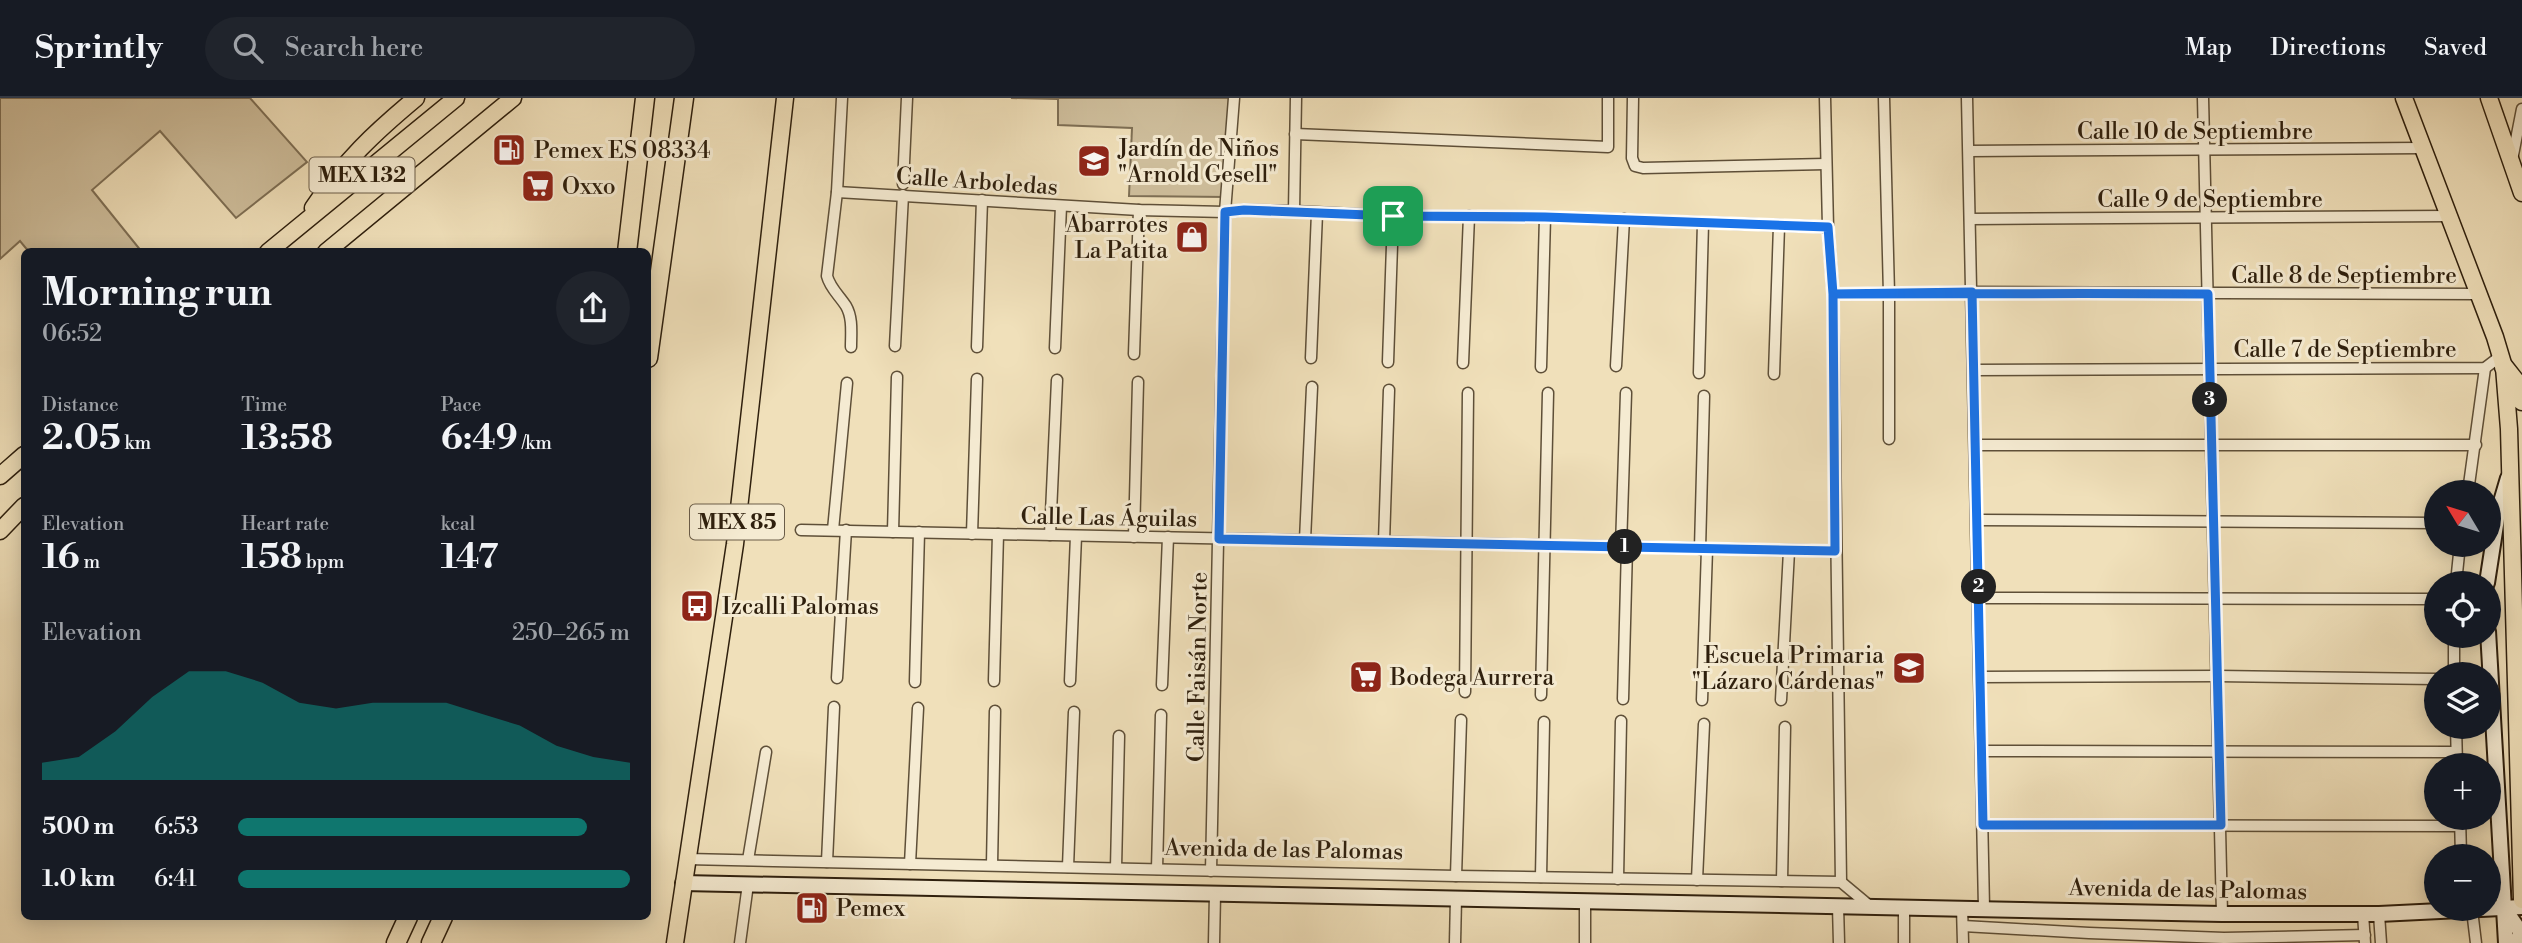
<!DOCTYPE html>
<meta charset="utf-8">
<style>
body{margin:0;font-family:"Libre Bodoni",serif;background:#20242c;color:#f1f3f6;height:100vh;display:flex;flex-direction:column;font-size:26px;white-space:nowrap}
*{box-sizing:border-box;margin:0}
p{font-size:23px;color:#9ea1a6}
.icon{flex:none;width:38px;height:38px;fill:none;stroke:currentColor;stroke-width:2;stroke-linecap:round;stroke-linejoin:round}
.map{position:relative;flex:1;overflow:hidden}
.side{position:absolute;left:21px;top:150px;width:630px;height:672px;display:flex;flex-direction:column;background:#171b24;border-radius:10px;box-shadow:0 4px 18px #0003}
.side>*{flex:none}
.needle{width:46px;rotate:308deg}
.controls{position:absolute;left:2424px;top:382px;display:grid;gap:14px}
.controls a{display:grid;place-items:center;width:77px;height:77px;border-radius:50%;background:#171b24;box-shadow:0 4px 18px #0003;font-size:35px}
.pin{position:absolute;display:grid;place-items:center;width:60px;height:60px;color:#fff;margin:-30px;border-radius:14px;box-shadow:0 4px 10px #0006}
.km{position:absolute;width:35px;height:35px;margin:-18px;border-radius:50%;background:#222;color:#fff;font-size:19px;line-height:35px;text-align:center}
.round{display:grid;place-items:center;flex:none;width:74px;height:74px;border-radius:37px;background:#20242c}
.headline{display:flex;align-items:center;justify-content:space-between;height:119px;padding:0 21px}
h1{font-size:38px;font-weight:700;line-height:52px}
.stats{display:grid;grid-template-columns:repeat(3,1fr);gap:10px;height:119px;padding:7px 21px}
.stats div{display:grid;align-content:center}
.stats b{font-size:35px;font-weight:700}
.stats small{font-size:19px;font-weight:400}
.stats p{font-size:19px}
.chart{height:196px;padding:14px 21px}
.chart p{display:flex;justify-content:space-between}
.chart svg{width:100%;height:126px;margin-top:7px;fill:#0f766e;opacity:.7}
ul{padding:0 21px;list-style:none;font-size:23px}
li{display:grid;grid-template-columns:112px 84px 1fr;align-items:center;height:52px}
li i{height:18px;border-radius:9px;background:#0f766e}
header{display:flex;align-items:center;gap:42px;box-sizing:border-box;height:98px;padding:0 35px;background:#171b24;border-bottom:2px solid #363941}
header strong{font-size:33px}
nav{display:flex;gap:38px;margin-inline-start:auto;font-size:24px}
.search{width:490px;height:63px;background:#20242c;display:flex;align-items:center;gap:18px;box-sizing:border-box;padding:0 24px;border-radius:38px;color:#9ea1a6;font-size:26px}
.map>svg:first-child{display:block}
.green{fill:#cfbf9d;stroke:#7e6f55;stroke-width:2}
.lines{fill:none;stroke-linecap:round;stroke-linejoin:round}
.minor-casing{stroke:#5e4f38;stroke-width:13}
.secondary-casing{stroke:#2e1f0d;stroke-width:18}
.primary-casing{stroke:#2e1f0d;stroke-width:19}
.trunk-casing{stroke:#2e1f0d;stroke-width:19}
.motorway-casing{stroke:#2e1f0d;stroke-width:21}
.minor{stroke:#f5ebd2;stroke-width:10}
.secondary{stroke:#f5ebd2;stroke-width:14}
.primary{stroke:#f0e0ba;stroke-width:16}
.trunk{stroke:#f0e0ba;stroke-width:16}
.motorway{stroke:#f0e0ba;stroke-width:18}
.route-casing{stroke:#fff;stroke-width:14}
.route{stroke:#1a73e8;stroke-width:9}
.labels{text-anchor:middle;stroke-width:6;stroke-linejoin:round;paint-order:stroke}
.shield{fill:#f5ebd2;stroke:#6a5c48;stroke-width:2}
.shield-label{font-size:21px;font-weight:bold;fill:#2e1f0d}
.street-label{font-size:23px;fill:#2e1f0d;stroke:#f5ebd2}
.poi-label{font-size:23px;fill:#2e1f0d;stroke:#f5ebd2;text-anchor:start}
</style>
<header>
<strong>Sprintly</strong>
<div class="search"><svg class="icon" aria-label="search" viewBox="0 0 24 24"><circle cx="10" cy="10" r="6"/><path d="M15 15l6 6"/></svg>Search here</div>
<nav><a>Map</a><a>Directions</a><a>Saved</a></nav>
</header>
<div class="map">
<svg width="2522" height="845" viewBox="0 0 2522 845">
<rect width="100%" height="100%" fill="#f0e0ba"/>
<filter id="stains"><feTurbulence type="fractalNoise" baseFrequency=".00286" numOctaves="4"/><feColorMatrix values="0 0 0 0 .2 0 0 0 0 .09 0 0 0 0 .02 0 0 0 .5 -.17"/></filter>
<radialGradient id="worn" r=".72"><stop offset=".6" stop-color="#630" stop-opacity="0"/><stop offset="1" stop-color="#630" stop-opacity=".3"/></radialGradient>
<g class="green">
<path d="M0,0H250L307,64L236,120L160,33L92,92L142,154H29L20,143L0,161Z"/>
<path d="M1011,0H1230L1226,99L1129,98L1132,30L1058,27V1Z"/>
</g>
<g class="lines">
<defs>
<g id="minor">
<path d="M842,0L837,94L827,178C830,190 839,197 846,208C853,220 851,235 851,249"/>
<path d="M1633,0L1632,60L1635,68L1643,70L1826,66"/>
<path d="M1825,0L1828,129L1833,196L1841,784"/>
<path d="M1884,0L1889,196V341"/>
<path d="M1967,0L1984,810"/>
<path d="M2203,0L2222,816"/>
<path d="M1295,36L1608,49V0"/>
<path d="M1969,53L2421,50"/>
<path d="M2512,62L2522,11"/>
<path d="M903,86L907,0"/>
<path d="M837,94L1139,112L1225,114L1244,112L1294,113L1393,118L1545,119L1828,129"/>
<path d="M1294,113L1296,0"/>
<path d="M1970,121L2449,118"/>
<path d="M1833,196L1972,194L2478,196"/>
<path d="M895,248L903,97"/>
<path d="M977,249L982,102"/>
<path d="M1055,250L1061,108"/>
<path d="M1134,256L1139,112"/>
<path d="M1311,260L1317,115"/>
<path d="M1388,264L1393,118"/>
<path d="M1463,265L1469,118"/>
<path d="M1616,268L1624,121"/>
<path d="M1541,269L1545,119"/>
<path d="M1974,272L2485,270L2502,257"/>
<path d="M1699,275L1703,125"/>
<path d="M1774,276L1779,128"/>
<path d="M1976,347H2476"/>
<path d="M2468,394L2485,270"/>
<path d="M1978,422L2436,425"/>
<path d="M801,432L1835,453"/>
<path d="M833,432L847,285"/>
<path d="M893,434L897,279"/>
<path d="M972,436L977,281"/>
<path d="M1050,437L1057,282"/>
<path d="M1134,439L1138,284"/>
<path d="M1305,442L1312,289"/>
<path d="M1384,444L1389,292"/>
<path d="M1621,449L1626,295"/>
<path d="M1700,451L1704,298"/>
<path d="M2456,485L2460,446"/>
<path d="M1979,500L2436,501"/>
<path d="M2454,576V537"/>
<path d="M1980,579L2218,578L2436,581"/>
<path d="M837,580L846,432"/>
<path d="M994,583L998,436"/>
<path d="M1070,583L1076,438"/>
<path d="M915,584L919,434"/>
<path d="M1162,587L1168,439"/>
<path d="M1465,594L1468,295"/>
<path d="M1541,597L1548,295"/>
<path d="M1623,601L1627,449"/>
<path d="M1702,602L1707,451"/>
<path d="M1781,602L1789,453"/>
<path d="M2456,628L2457,667"/>
<path d="M1982,653L2456,654"/>
<path d="M2460,719L2461,758"/>
<path d="M1983,727L2460,728"/>
<path d="M687,761L1456,778L1841,784L1871,809"/>
<path d="M748,762L766,654"/>
<path d="M827,764L834,609"/>
<path d="M910,766L918,610"/>
<path d="M992,767L995,613"/>
<path d="M1068,769L1074,614"/>
<path d="M1116,770L1119,638"/>
<path d="M1157,771L1161,617"/>
<path d="M1211,773L1225,114L1234,0"/>
<path d="M1456,778L1461,622"/>
<path d="M1541,779L1544,624"/>
<path d="M1618,781L1621,623"/>
<path d="M1697,782L1704,626"/>
<path d="M1782,783L1785,629"/>
<path d="M1585,803V845"/>
<path d="M1838,808L1839,845"/>
<path d="M1904,809V845"/>
<path d="M1962,809L1963,845"/>
<path d="M2472,812L2476,845"/>
<path d="M2363,816L2365,845"/>
<path d="M2379,816L2381,845"/>
<path d="M1963,828L2089,835L2224,840L2365,837"/>
<path d="M740,845L748,786"/>
<path d="M1214,845L1215,796"/>
<path d="M1455,845L1456,800"/>
</g>
<g id="secondary">
<path d="M2487,485L2498,414L2508,380"/>
<path d="M2488,533L2506,845"/>
<path d="M683,785L2222,816H2379L2522,809"/>
<path d="M2504,810L2522,836L2514,845"/>
</g>
<path id="primary" d="M675,845L735,446L785,0"/>
<g id="trunk">
<path d="M2404,0L2495,239L2504,269L2509,331L2522,802"/>
<path d="M2489,0L2522,95"/>
<path d="M313,110C344,63 374,35 416,0"/>
<path d="M268,154L456,0"/>
<path d="M326,154L513,0"/>
<path d="M0,378L24,357"/>
<path d="M0,433L24,408"/>
</g>
<g id="motorway">
<path d="M627,154L645,0"/>
<path d="M648,260L684,0"/>
<path d="M2504,269L2515,283L2522,303"/>
<path d="M396,845L408,819"/>
<path d="M431,845L443,819"/>
</g>
</defs>
<use href="#minor" class="minor-casing"/>
<use href="#secondary" class="secondary-casing"/>
<use href="#primary" class="primary-casing"/>
<use href="#trunk" class="trunk-casing"/>
<use href="#motorway" class="motorway-casing"/>
<use href="#minor" class="minor"/>
<use href="#secondary" class="secondary"/>
<use href="#primary" class="primary"/>
<use href="#trunk" class="trunk"/>
<use href="#motorway" class="motorway"/>
</g>
<g class="lines">
<defs>
<path id="route" d="M1393,118L1244,112L1225,114L1219,441L1835,453L1833,196L1972,194L1983,727H2221L2208,196C2083,195 1958,196 1833,196L1828,129L1545,119L1393,118"/>
</defs>
<use href="#route" class="route-casing"/>
<use href="#route" class="route"/>
</g>
<defs>
<symbol id="fuel-square" viewBox="-11 -11 22 22"><rect x="-9" y="-9" width="18" height="18" rx="4" fill="#8f2418" stroke="#f5ebd2"/><path d="M-5.5-6h7V0h2V4h1.3V-2.5L3-4.5l.8-.8L6-3V5H2.5V1h-1V6h-7ZM-4.2-4.7v3.2H.2V-4.7Z" fill="#fff"/></symbol>
<symbol id="school-square" viewBox="-11 -11 22 22"><rect x="-9" y="-9" width="18" height="18" rx="4" fill="#8f2418" stroke="#f5ebd2"/><path d="M0-5L7-2L0 1L-7-2ZM-4 1L0 2.5L4 1V4Q0 6-4 4Z" fill="#fff"/></symbol>
<symbol id="supermarket-square" viewBox="-11 -11 22 22"><rect x="-9" y="-9" width="18" height="18" rx="4" fill="#8f2418" stroke="#f5ebd2"/><path d="M-6-5.5h2.5l.6 2H6L4.5 2H-2.5L-4.4-4H-6ZM-1.5 3.2a1.3 1.3 0 1 0 .1 0ZM3 3.2a1.3 1.3 0 1 0 .1 0Z" fill="#fff"/></symbol>
<symbol id="shop-square" viewBox="-11 -11 22 22"><rect x="-9" y="-9" width="18" height="18" rx="4" fill="#8f2418" stroke="#f5ebd2"/><path d="M-5-2.5h2.3a2.7 3.5 0 0 1 5.4 0H5L5.5 6h-11ZM-1.5-2.5h3a1.5 2.3 0 0 0-3 0Z" fill="#fff"/></symbol>
<symbol id="bus-square" viewBox="-11 -11 22 22"><rect x="-9" y="-9" width="18" height="18" rx="4" fill="#8f2418" stroke="#f5ebd2"/><path d="M-5-6H5V4H4V6H2V4H-2V6H-4V4H-5ZM-3.5-4V0h7V-4ZM-3.5 1.2v1.5H-2V1.2ZM2 1.2v1.5H3.5V1.2Z" fill="#fff"/></symbol>
</defs>
<g fill-rule="evenodd">
<use href="#fuel-square" x="490" y="33" width="38" height="38"/>
<use href="#school-square" x="1075" y="44" width="38" height="38"/>
<use href="#supermarket-square" x="519" y="69" width="38" height="38"/>
<use href="#shop-square" x="1173" y="120" width="38" height="38"/>
<use href="#bus-square" x="678" y="489" width="38" height="38"/>
<use href="#school-square" x="1890" y="551" width="38" height="38"/>
<use href="#supermarket-square" x="1347" y="560" width="38" height="38"/>
<use href="#fuel-square" x="793" y="791" width="38" height="38"/>
</g>
<g class="labels">
<g class="shield">
<rect x="309.5" y="59.5" width="105" height="35" rx="5"/>
<rect x="690" y="406.5" width="94" height="35" rx="5"/>
</g>
<g class="shield-label">
<text x="362" y="84">MEX 132</text>
<text x="737" y="431">MEX 85</text>
</g>
<g class="street-label">
<text x="2195" y="41">Calle 10 de Septiembre</text>
<text transform="translate(977 83) rotate(4)" y="8">Calle Arboledas</text>
<text x="2210" y="109">Calle 9 de Septiembre</text>
<text x="2344" y="185">Calle 8 de Septiembre</text>
<text x="2345" y="259">Calle 7 de Septiembre</text>
<text transform="translate(1109 419) rotate(1)" y="8">Calle Las Águilas</text>
<text transform="translate(1197 569) rotate(-89)" y="8">Calle Faisán Norte</text>
<text transform="translate(1284 751) rotate(1)" y="8">Avenida de las Palomas</text>
<text transform="translate(2188 791) rotate(1)" y="8">Avenida de las Palomas</text>
</g>
<g class="poi-label">
<text x="1118" y="58">Jardín de Niños<tspan x="1118" dy="26">"Arnold Gesell"</tspan></text>
<text x="534" y="60">Pemex ES 08334</text>
<text x="562" y="96">Oxxo</text>
<text x="1168" y="134" text-anchor="end">Abarrotes<tspan x="1168" dy="26">La Patita</tspan></text>
<text x="722" y="516">Izcalli Palomas</text>
<text x="1884" y="565" text-anchor="end">Escuela Primaria<tspan x="1884" dy="26">"Lázaro Cárdenas"</tspan></text>
<text x="1390" y="587">Bodega Aurrera</text>
<text x="836" y="818">Pemex</text>
</g>
</g>
<rect width="100%" height="100%" filter="url(#stains)"/>
<rect width="100%" height="100%" fill="url(#worn)"/>
</svg>
<div class="controls">
<a><svg class="needle" viewBox="-14 -14 28 28"><path d="M0-13l5 13h-10z" fill="#e53935"/><path d="M0 13l5-13h-10z" fill="#9ea1a6"/></svg></a>
<a><svg class="icon" aria-label="locate" viewBox="0 0 24 24"><circle cx="12" cy="12" r="6"/><path d="M12 2v4M12 18v4M2 12h4M18 12h4"/></svg></a>
<a><svg class="icon" aria-label="layers" viewBox="0 0 24 24"><path d="M12 4l9 5-9 5-9-5zM3 14l9 5 9-5"/></svg></a>
<a>+</a>
<a>−</a>
</div>
<div class="pin" style="left:1393px;top:118px;background:#1e9e55"><svg class="icon" aria-label="arrive" viewBox="0 0 24 24"><path d="M6 21V4h12l-3 4 3 4H6"/></svg></div>
<b class="km" style="left:1625px;top:449px">1</b>
<b class="km" style="left:1979px;top:489px">2</b>
<b class="km" style="left:2210px;top:302px">3</b>
<section class="side">
<div class="headline"><div><h1>Morning run</h1><p>06:52</p></div><a class="round"><svg class="icon" aria-label="share" viewBox="0 0 24 24"><path d="M12 15V3M7 8l5-5 5 5M5 13v7h14v-7"/></svg></a></div>
<div class="stats">
<div><p>Distance</p><b>2.05<small> km</small></b></div>
<div><p>Time</p><b>13:58</b></div>
<div><p>Pace</p><b>6:49<small> /km</small></b></div>
</div>
<div class="stats">
<div><p>Elevation</p><b>16<small> m</small></b></div>
<div><p>Heart rate</p><b>158<small> bpm</small></b></div>
<div><p>kcal</p><b>147</b></div>
</div>
<div class="chart"><p><span>Elevation</span>250–265 m</p>
<svg viewBox="0 0 160 44" preserveAspectRatio="none"><path d="M0 44V38L10 36L20 27L30 15L40 6L50 6L60 10L70 17L80 19L90 17L100 17L110 17L120 21L130 25L140 32L150 36L160 38V44z"/></svg>
</div>
<ul>
<li><b>500 m</b>6:53<i style="width:89%"></i></li>
<li><b>1.0 km</b>6:41<i style="width:100%"></i></li>
</ul>
</section>
</div>
